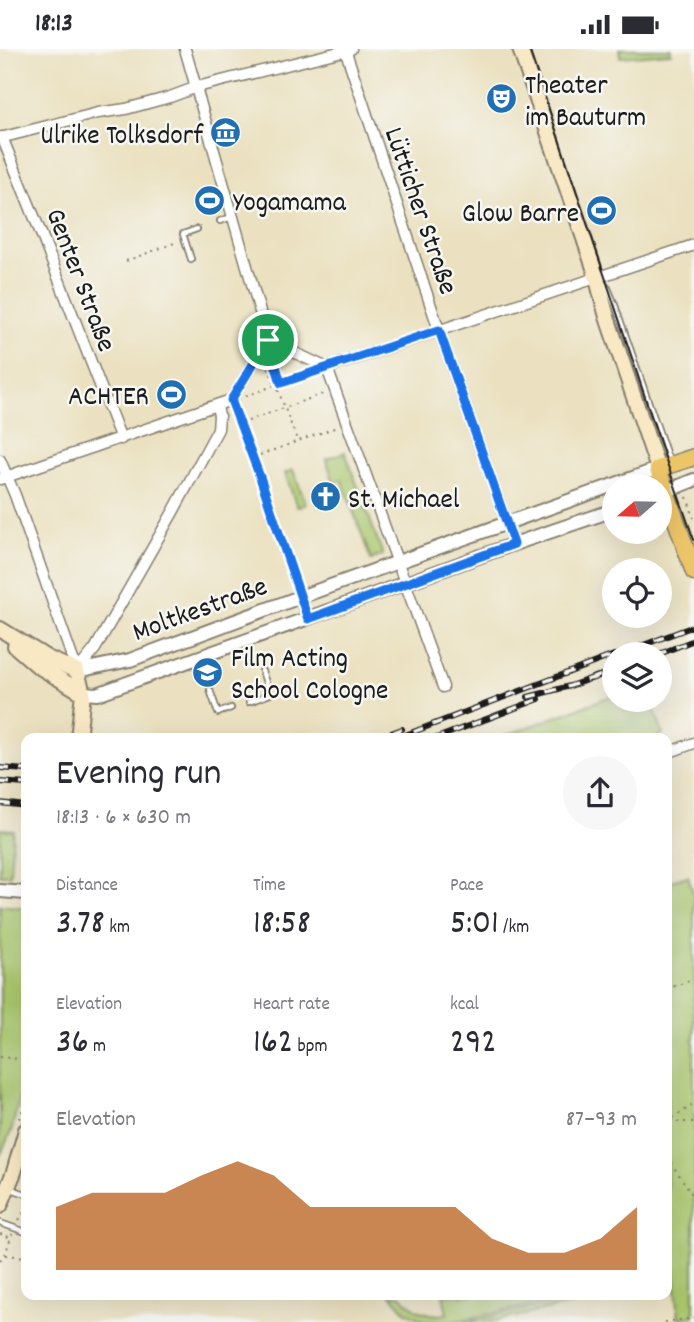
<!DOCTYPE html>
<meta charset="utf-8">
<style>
body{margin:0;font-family:Dekko,sans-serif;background:#f7f7f7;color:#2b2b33;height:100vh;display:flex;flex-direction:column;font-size:26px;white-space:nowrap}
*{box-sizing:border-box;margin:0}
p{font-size:23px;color:#7c7c81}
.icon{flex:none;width:38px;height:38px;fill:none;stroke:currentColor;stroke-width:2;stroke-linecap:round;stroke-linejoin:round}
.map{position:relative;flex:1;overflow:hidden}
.sheet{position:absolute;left:21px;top:684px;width:651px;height:567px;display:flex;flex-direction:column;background:#fff;border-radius:14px;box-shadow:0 7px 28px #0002}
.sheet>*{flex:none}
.needle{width:46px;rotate:250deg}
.controls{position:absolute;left:602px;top:425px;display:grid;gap:14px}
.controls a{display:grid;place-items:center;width:70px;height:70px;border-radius:50%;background:#fff;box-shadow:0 7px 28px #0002;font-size:35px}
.pin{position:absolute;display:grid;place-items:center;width:60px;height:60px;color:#fff;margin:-30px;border:4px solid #fff;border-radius:50%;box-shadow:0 2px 7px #0007}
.round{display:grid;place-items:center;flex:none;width:74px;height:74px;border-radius:37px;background:#f7f7f7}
.overview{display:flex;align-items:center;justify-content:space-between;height:119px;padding:0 35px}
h1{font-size:38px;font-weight:600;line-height:52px}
.figures{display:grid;grid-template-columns:repeat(3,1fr);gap:10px;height:119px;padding:7px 35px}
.figures div{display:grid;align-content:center}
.figures b{font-size:35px;font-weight:600}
.figures small{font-size:19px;font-weight:400}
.figures p{font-size:19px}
.chart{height:196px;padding:14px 35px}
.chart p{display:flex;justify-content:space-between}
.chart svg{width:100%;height:126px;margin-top:7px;fill:#b45309;opacity:.7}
.status{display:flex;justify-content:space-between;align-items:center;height:49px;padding:0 35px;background:#fff;direction:ltr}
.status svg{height:19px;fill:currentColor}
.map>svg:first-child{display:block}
.green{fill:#a9c66c;stroke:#627144;stroke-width:2}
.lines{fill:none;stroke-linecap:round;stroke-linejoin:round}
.service-casing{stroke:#847e6e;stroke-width:8}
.pedestrian-casing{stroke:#847e6e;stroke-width:10}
.minor-casing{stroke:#847e6e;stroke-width:13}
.tertiary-casing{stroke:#847e6e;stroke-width:16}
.secondary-casing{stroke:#847e6e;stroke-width:18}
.primary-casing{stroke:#847e6e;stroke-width:19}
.path{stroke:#847e6e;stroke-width:2;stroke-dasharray:2 5;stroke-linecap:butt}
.service{stroke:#fff;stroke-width:4.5}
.pedestrian{stroke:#fff;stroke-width:7}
.minor{stroke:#fff;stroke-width:10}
.tertiary{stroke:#fff;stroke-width:12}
.secondary{stroke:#f8e8c3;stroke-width:14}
.primary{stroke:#edc569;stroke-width:16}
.tram{stroke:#1c1c1c;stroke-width:2}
.rail-casing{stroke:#1c1c1c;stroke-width:6}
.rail{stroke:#f6f6f2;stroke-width:3.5;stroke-dasharray:10;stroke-linecap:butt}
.route-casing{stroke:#fff;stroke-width:14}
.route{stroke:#1a73e8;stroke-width:9}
.labels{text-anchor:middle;stroke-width:5;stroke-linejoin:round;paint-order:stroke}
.poi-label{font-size:28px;fill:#1c1c1c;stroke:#f6f6f2;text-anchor:start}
.street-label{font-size:28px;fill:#1c1c1c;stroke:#f6f6f2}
</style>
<div class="status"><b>18:13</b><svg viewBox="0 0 49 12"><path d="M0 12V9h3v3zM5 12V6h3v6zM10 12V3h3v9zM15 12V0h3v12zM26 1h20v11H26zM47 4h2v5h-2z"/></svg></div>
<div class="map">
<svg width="694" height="1273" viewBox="0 0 694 1273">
<rect width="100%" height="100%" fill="#f6f6f2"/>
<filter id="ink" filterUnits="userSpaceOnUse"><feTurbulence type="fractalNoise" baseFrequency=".0143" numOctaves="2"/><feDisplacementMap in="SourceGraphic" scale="14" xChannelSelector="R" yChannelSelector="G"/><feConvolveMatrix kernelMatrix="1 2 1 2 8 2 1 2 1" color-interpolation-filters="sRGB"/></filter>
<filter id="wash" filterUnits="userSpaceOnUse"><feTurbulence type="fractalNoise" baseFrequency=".00686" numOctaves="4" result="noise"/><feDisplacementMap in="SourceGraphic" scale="28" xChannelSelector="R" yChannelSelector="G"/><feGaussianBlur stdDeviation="1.57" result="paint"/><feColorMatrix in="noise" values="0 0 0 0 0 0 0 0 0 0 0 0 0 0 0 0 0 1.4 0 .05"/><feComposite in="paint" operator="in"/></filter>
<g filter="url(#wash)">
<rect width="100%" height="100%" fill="#ebe1c0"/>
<g class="green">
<path d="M619,0H671V4L620,8Z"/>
<path d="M345,403L383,506L371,511L342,431L334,433L326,410Z"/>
<path d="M293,421L306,455L297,458L285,424Z"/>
<path d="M614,646V651H651L663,685L653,690L499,689Z"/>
<path d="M0,780L13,781L10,826H0Z"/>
<path d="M688,827L694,847V1267L679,1269L670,1179L667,1174V833Z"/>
<path d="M0,856L26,859V1022L12,1080L0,1107Z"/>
<path d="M391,1246H401C412,1261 429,1268 447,1265L443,1246H578L451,1273H426L406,1263Z"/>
<path d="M591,1246H601L602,1249L491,1273H464Z"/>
</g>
</g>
<g filter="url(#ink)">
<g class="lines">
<defs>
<g id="service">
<path d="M220,172L232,168"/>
<path d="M191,210L183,185L197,180"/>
<path d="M603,234L608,239L615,256L669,412"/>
<path d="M281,334L323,320"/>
<path d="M210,641L218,664L231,659"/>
<path d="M249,653L270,645L262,622"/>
<path d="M11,1140L26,1145"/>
<path d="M0,1174L26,1183"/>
</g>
<path id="pedestrian" d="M231,351L260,428L300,548"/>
<g id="minor">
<path d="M185,0L268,291"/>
<path d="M345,0L439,281L514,495"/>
<path d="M2,88L42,187L121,390"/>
<path d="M0,89L98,64L126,60L170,48L197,38L351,0"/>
<path d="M268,291L327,319L443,638"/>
<path d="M327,319L694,196"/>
<path d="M0,411L15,446L77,622L95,600L173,463L218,380L219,367L217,357"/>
<path d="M0,430L231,351L268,291"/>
<path d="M300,548L308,570"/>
<path d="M667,704L694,694"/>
</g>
<g id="tertiary">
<path d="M660,445L694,431"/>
<path d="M77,622L130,611L300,548L658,420"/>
<path d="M83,644L97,645L514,495L614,461"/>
<path d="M0,842L26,844"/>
</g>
<g id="secondary">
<path d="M520,0L594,219L607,268L658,420"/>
<path d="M0,580L47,609L77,622L83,644L78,690"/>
<path d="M15,597L38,617L83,644"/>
<path d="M0,1157L14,1123L26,1081"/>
</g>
<path id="primary" d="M694,408L658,420L694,523"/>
</defs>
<use href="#service" class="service-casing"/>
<use href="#pedestrian" class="pedestrian-casing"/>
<use href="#minor" class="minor-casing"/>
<use href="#tertiary" class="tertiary-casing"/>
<use href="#secondary" class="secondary-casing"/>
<use href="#primary" class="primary-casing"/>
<g class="path">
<path d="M126,212L177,193"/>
<path d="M272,305L279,327"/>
<path d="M266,312L274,333"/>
<path d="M278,341L297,391"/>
<path d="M246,347L273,337"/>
<path d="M248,372L325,344"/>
<path d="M260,406L337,378"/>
<path d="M687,448L694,469"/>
<path d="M667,940L694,930"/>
<path d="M0,1008L26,1011"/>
<path d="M20,1070L26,1048"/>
<path d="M667,1073L694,1055"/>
<path d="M670,1073H694"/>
<path d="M667,1100L670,1079L669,1073"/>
<path d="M667,1108L694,1148"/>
<path d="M19,1171L26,1160"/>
<path d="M0,1185L9,1188"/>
<path d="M6,1206L26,1208"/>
<path d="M0,1211L5,1206L12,1185"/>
<path d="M665,1273L694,1269"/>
</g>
<use href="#service" class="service"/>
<use href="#pedestrian" class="pedestrian"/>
<use href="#minor" class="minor"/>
<use href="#tertiary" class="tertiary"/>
<use href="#secondary" class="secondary"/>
<use href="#primary" class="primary"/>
<path class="tram" d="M529,0L668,417L694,491"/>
<defs>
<g id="rail">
<path d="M617,606L694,577"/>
<path d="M657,606L694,591"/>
<path d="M591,630L614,621"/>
<path d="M528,648L570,637L598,627"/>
<path d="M375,690L402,680"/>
<path d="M395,690L614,606"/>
<path d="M434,690L539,650"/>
<path d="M0,719L26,721"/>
<path d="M0,733L26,735"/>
<path d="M0,754L26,757"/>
</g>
</defs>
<use href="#rail" class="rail-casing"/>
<use href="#rail" class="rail"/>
</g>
</g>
<g class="lines" filter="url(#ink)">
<defs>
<path id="route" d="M439,281L514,495L308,570L260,428L231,351L268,291L281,334Z"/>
</defs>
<use href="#route" class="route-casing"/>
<use href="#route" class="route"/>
</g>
<defs>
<symbol id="theatre-disc" viewBox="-11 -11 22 22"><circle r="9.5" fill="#1f6fb2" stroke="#f6f6f2"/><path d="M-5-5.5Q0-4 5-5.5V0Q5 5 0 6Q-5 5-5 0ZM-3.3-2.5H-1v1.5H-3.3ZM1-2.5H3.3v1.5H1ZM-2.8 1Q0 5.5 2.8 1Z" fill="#fff"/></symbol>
<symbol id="museum-disc" viewBox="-11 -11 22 22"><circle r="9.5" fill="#1f6fb2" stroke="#f6f6f2"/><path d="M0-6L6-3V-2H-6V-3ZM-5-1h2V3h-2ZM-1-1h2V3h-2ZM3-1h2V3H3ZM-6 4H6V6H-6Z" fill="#fff"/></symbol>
<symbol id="stadium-disc" viewBox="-11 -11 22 22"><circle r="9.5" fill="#1f6fb2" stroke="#f6f6f2"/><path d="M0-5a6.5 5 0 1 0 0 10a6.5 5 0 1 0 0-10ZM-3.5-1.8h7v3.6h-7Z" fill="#fff"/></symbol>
<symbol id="church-disc" viewBox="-11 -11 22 22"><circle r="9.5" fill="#1f6fb2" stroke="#f6f6f2"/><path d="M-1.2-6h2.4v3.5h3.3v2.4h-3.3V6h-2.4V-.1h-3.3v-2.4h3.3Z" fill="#fff"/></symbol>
<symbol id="university-disc" viewBox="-11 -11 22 22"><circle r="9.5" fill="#1f6fb2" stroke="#f6f6f2"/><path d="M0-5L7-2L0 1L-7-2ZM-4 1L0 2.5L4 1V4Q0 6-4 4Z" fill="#fff"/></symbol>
</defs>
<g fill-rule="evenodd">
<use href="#theatre-disc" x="484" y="32" width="35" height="35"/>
<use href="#museum-disc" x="208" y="66" width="35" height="35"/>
<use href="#stadium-disc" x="192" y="134" width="35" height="35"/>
<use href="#stadium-disc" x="584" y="144" width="35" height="35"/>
<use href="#stadium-disc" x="154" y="328" width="35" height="35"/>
<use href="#church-disc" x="308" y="430" width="35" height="35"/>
<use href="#university-disc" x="190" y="606" width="35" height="35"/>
</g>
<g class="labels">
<g class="poi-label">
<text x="525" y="44">Theater<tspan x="525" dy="32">im Bauturm</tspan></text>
<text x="203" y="94" text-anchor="end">Ulrike Tolksdorf</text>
<text x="233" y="161">Yogamama</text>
<text x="579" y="172" text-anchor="end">Glow Barre</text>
<text x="149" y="355" text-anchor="end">ACHTER</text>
<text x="348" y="458">St. Michael</text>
<text x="231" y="617">Film Acting<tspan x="231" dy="32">School Cologne</tspan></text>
</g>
<g class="street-label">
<text transform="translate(423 161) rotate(71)" y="10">Lütticher Straße</text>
<text transform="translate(83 230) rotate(69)" y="10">Genter Straße</text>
<text transform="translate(199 558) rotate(-20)" y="10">Moltkestraße</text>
</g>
</g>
</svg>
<div class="controls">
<a><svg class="needle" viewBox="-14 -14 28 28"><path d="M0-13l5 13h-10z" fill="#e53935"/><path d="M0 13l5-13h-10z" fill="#7c7c81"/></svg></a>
<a><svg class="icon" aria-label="locate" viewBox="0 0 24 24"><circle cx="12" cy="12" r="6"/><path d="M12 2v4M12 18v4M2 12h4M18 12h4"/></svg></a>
<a><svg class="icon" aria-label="layers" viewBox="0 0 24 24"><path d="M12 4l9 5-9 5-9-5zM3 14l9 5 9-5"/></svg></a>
</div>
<div class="pin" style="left:268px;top:291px;background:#1e9e55"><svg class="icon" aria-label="arrive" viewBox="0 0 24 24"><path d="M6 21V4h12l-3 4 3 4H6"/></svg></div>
<section class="sheet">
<div class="overview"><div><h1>Evening run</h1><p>18:13 · 6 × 630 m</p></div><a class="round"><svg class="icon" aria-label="share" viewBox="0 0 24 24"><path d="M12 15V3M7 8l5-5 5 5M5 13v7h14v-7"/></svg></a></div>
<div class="figures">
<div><p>Distance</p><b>3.78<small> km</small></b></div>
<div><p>Time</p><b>18:58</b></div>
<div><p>Pace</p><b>5:01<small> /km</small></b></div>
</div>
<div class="figures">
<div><p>Elevation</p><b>36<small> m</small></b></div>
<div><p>Heart rate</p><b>162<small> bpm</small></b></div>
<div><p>kcal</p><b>292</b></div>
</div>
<div class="chart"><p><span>Elevation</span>87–93 m</p>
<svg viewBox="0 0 160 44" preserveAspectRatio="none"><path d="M0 44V22L10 17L20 17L30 17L40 11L50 6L60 11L70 22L80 22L90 22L100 22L110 22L120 33L130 38L140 38L150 33L160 22V44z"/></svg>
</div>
</section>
</div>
